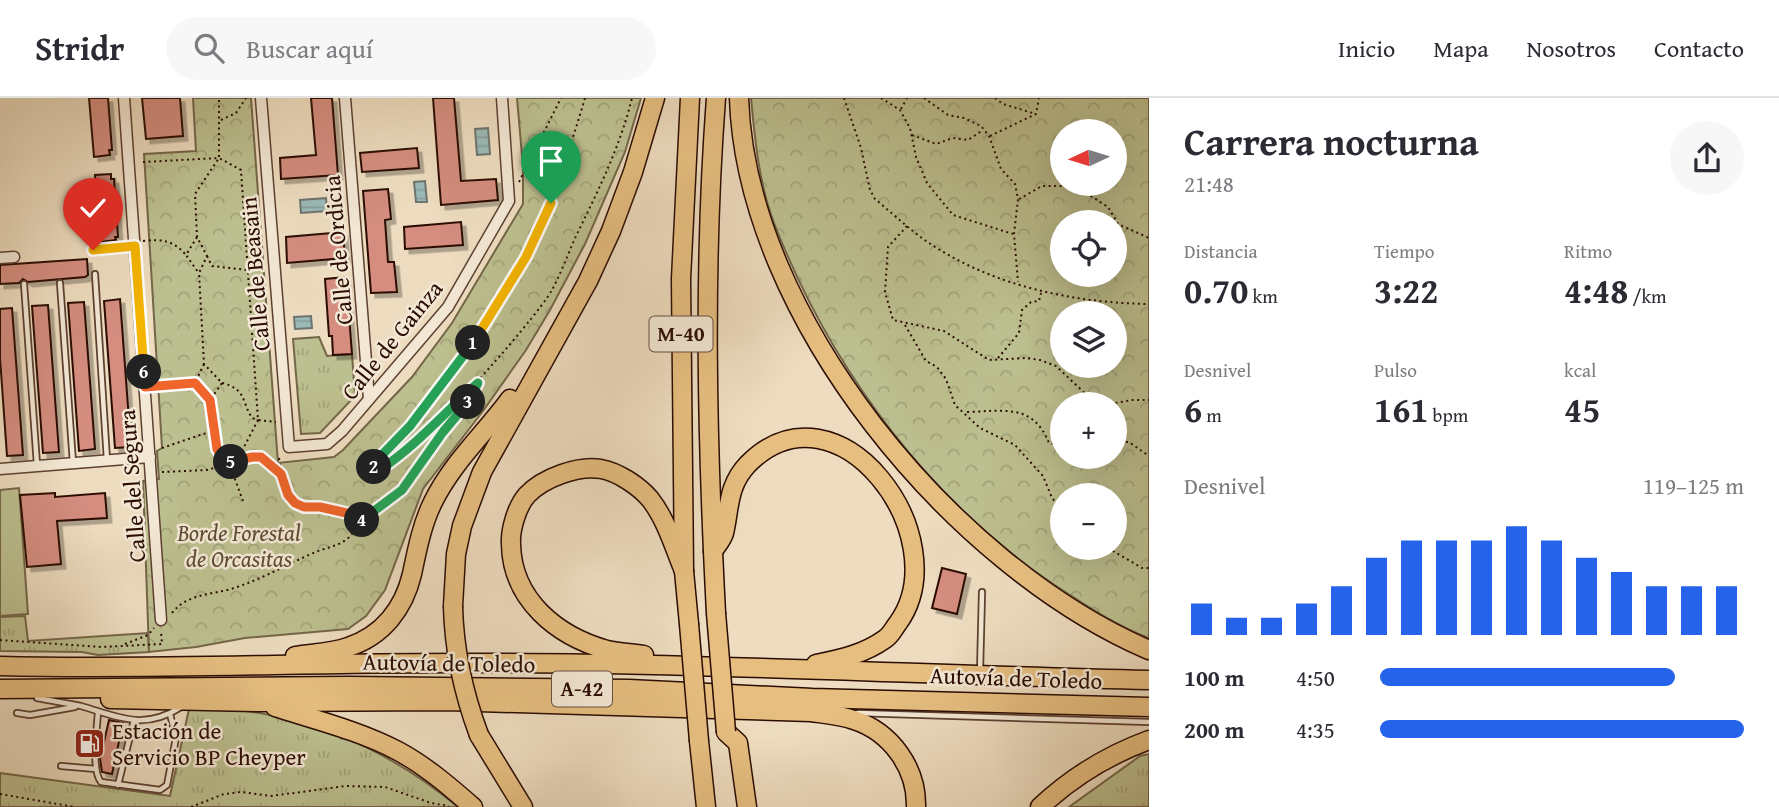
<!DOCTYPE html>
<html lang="es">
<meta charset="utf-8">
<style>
body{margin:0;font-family:"Gentium Book Plus",serif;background:#f7f7f7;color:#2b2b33;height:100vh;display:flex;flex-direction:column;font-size:26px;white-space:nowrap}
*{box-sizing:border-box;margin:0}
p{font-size:23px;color:#7c7c81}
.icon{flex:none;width:38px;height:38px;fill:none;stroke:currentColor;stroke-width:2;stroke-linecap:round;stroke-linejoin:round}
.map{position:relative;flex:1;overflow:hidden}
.details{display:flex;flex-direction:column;background:#fff;width:630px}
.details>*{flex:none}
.needle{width:46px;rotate:266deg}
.tools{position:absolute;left:1050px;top:21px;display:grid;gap:14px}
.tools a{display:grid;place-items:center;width:77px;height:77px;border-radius:50%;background:#fff;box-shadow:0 7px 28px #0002;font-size:35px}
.pin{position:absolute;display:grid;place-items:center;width:60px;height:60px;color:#fff;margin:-72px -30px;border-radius:50% 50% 50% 0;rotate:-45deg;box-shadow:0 0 7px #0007}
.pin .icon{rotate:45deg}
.km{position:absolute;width:35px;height:35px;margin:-18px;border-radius:50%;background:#222;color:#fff;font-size:19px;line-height:35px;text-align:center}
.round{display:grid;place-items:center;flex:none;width:74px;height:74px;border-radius:37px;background:#f7f7f7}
.headline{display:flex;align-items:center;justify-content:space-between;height:119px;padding:0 35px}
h1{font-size:38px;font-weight:800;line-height:52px}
.metrics{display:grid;grid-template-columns:repeat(3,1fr);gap:10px;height:119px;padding:7px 35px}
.metrics div{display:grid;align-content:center}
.metrics b{font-size:35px;font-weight:800}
.metrics small{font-size:19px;font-weight:400}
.metrics p{font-size:19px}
.chart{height:196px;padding:14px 35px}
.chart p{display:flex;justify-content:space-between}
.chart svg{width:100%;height:126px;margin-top:7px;stroke:#2563eb;stroke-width:6}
ul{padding:0 35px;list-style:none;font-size:23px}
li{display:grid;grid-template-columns:112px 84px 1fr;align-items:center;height:52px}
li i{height:18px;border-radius:9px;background:#2563eb}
header{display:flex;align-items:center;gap:42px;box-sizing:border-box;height:98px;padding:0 35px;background:#fff;border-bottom:2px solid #e1e1e2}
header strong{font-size:33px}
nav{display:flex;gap:38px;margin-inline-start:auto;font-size:24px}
.search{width:490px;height:63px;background:#f7f7f7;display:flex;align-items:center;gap:18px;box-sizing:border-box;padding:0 24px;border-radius:38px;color:#7c7c81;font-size:26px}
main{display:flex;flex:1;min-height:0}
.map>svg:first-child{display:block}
.grass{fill:url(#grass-tufts);stroke:#746648;stroke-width:2}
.park{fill:url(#park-crowns);stroke:#746648;stroke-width:2;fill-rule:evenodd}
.garden{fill:#bcbf8f;stroke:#746648;stroke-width:2}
.water{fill:url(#water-rules);stroke:#6e746f;stroke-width:2}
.building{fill:#d48d7f;stroke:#2b0c02;stroke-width:2;filter:url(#shadow)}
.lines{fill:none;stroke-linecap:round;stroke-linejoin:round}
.lane-casing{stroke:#5c4031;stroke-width:8}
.street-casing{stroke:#5c4031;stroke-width:13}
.highway-casing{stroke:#2b0c02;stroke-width:21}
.path{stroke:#2b0c02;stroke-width:2;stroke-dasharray:2 3.5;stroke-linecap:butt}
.lane{stroke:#f3e8d5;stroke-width:4.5}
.street{stroke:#f3e8d5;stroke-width:10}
.highway{stroke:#e6be80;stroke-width:18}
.highway-bridge-casing{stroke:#2b0c02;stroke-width:21;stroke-linecap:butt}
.highway-bridge{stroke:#e6be80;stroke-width:18}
.split-1-casing{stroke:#fff;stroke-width:14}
.split-2-casing{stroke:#fff;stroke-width:14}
.split-3-casing{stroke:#fff;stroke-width:14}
.split-4-casing{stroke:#fff;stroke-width:14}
.split-5-casing{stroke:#fff;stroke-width:14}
.split-6-casing{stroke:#fff;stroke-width:14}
.split-7-casing{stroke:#fff;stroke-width:14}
.split-1{stroke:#f5b400;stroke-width:9}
.split-2{stroke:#22a559;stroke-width:9}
.split-3{stroke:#22a559;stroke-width:9}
.split-4{stroke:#22a559;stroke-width:9}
.split-5{stroke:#f0652b;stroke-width:9}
.split-6{stroke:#f0652b;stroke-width:9}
.split-7{stroke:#f5b400;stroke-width:9}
.labels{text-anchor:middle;stroke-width:5;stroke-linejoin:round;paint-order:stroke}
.shield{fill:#f3e8d5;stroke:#674e41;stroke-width:2}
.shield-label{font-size:21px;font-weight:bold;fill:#2b0c02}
.street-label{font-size:23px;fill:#2b0c02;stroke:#f3e8d5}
.park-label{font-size:23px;font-style:italic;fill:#5e4b33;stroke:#f3e8d5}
.poi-label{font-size:23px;fill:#2b0c02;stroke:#f3e8d5;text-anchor:start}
</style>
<header>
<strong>Stridr</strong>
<div class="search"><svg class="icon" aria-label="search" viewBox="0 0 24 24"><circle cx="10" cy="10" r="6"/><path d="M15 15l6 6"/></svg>Buscar aquí</div>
<nav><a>Inicio</a><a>Mapa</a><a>Nosotros</a><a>Contacto</a></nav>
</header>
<main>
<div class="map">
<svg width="1149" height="709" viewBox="0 0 1149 709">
<defs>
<pattern id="grass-tufts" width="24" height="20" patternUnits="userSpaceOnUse" patternTransform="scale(1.75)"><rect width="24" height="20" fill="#bcbf8f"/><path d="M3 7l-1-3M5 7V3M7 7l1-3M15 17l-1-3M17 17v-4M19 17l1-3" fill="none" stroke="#a2a37a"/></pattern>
<pattern id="park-crowns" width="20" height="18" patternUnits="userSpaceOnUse" patternTransform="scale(1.75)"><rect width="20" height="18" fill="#bcbf8f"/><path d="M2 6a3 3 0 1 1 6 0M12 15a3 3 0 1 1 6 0" fill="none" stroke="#a2a37a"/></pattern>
<pattern id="water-rules" width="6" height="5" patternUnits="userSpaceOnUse" patternTransform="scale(1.75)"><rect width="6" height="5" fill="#9abab8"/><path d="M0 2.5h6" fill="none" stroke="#859f9d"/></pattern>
<filter id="shadow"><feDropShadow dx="4.5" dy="4.5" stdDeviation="0" flood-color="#0004"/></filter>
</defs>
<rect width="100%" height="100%" fill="#eddcbf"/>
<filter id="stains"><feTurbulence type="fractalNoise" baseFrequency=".00286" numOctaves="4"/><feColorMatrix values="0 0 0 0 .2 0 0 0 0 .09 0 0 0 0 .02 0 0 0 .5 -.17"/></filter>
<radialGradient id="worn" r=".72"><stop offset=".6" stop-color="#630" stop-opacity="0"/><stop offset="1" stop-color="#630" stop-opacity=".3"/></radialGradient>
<g class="grass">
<path d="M319,239L327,258L352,256L355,298L320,335L301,336L293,241Z"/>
<path d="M25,518L28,543L148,535L149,554L98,557L82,554L0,553V519Z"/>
<path d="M189,611C215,611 240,611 265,616C335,627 404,664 458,709H0V675L170,698Z"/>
<path d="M1149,656V709H1069L1140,658Z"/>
</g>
<g class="park">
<path d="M193,0H251L278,365L334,359L343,352L412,279L452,225L523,106V69L517,0H641L625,54L585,146L550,212L526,252L483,313L423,391L385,492L366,518L348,531L245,540L196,549L149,554L143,383L159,381L157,353L162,350L144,56L196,53Z"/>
<path d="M751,0H1149V540C1121,530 1095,513 1070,497C934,411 832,274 774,125C759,86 755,42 751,0ZM1062,33H1115V86H1062ZM1062,124H1115V177H1062ZM1062,215H1115V268H1062ZM1062,306H1115V359H1062ZM1062,397H1115V450H1062Z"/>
</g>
<path class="garden" d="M19,390L28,516L0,518V392Z"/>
<g class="water">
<path d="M488,30L490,56L477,57L475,31Z"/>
<path d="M425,83L427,104H416L414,84Z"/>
<path d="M326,100L327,113L301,115L300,102Z"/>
<path d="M311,218L312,230L295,231L294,219Z"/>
</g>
<g class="building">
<path d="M89,0H108L112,52H109L110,57L94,59Z"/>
<path d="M142,0H180L183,38L146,41Z"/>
<path d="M311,0H332L338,77L281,81L280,60L316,57Z"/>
<path d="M433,0H454L461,83L496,81L498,102L441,107Z"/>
<path d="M417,50L419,70L362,74L360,55Z"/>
<path d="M111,76V81H114L118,139H115L116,142L100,144L95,77Z"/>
<path d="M388,91L391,121L385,122L388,164H394L397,194L371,195L363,93Z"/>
<path d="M461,124L463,147L405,151L404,129Z"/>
<path d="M343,134L345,160L287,165L286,139Z"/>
<path d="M87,161L88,177L85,179L28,184L23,181L19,185L0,186V167Z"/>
<path d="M346,179L352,256L333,257L332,238H329L325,181Z"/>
<path d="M120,201L131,349L115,350L104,203Z"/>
<path d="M84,204L95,351L79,353L68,205Z"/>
<path d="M48,207L59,354L43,355L32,208Z"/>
<path d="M12,210L23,357L7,358L0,260V211Z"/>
<path d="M55,395V399L105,395L107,420L57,423L61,466L27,469L20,397Z"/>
<path d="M942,470L966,476L957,516L932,510Z"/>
<path d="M109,622L123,625L112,676L102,674L100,661Z"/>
</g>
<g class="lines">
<defs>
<g id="lane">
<path d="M95,176L107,362"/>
<path d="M60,185L73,365"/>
<path d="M24,186L37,367"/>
<path d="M980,574L982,494"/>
<path d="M37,600C52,603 66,605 81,608C119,619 143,633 181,609"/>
<path d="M98,614C97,630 91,672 101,684L160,692L167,687L176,640L170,616"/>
<path d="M17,615L30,617L75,609"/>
<path d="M857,615L1149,624"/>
<path d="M61,668L96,671"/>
<path d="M118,687L134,622"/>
</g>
<g id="street">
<path d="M124,0L161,522"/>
<path d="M261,0L289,349L327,346L342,333L448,209L509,103L502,0"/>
<path d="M345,0L369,301"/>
<path d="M94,152L135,148"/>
<path d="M0,160L14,159"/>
<path d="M0,371L150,359"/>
</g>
<g id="highway">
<path d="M716,0C703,172 707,343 716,515"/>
<path d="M739,0C746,219 953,468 1149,552"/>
<path d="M713,453C716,448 722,442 724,435C730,410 727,388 748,366C838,276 959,440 898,525C894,530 891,537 885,541C864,556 841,561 816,566"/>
<path d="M453,508L456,456L462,428L482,374L588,183L611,133L633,74L655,0"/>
<path d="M689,526L684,473L681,181L690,0"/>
<path d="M644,557C632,555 619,555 607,552C557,538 512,502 511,446C510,432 517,408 527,397C543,380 578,367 601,371C618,374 639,388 650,401C666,421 674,449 684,473"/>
<path d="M295,558C312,555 332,555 348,549C383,538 404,510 412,476C417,452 422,426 433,404C452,365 485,335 510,301"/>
<path d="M0,568C160,572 320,564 479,565C703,565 926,577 1149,582"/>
<path d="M0,591L350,588L629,591L812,600L1149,609"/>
<path d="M110,601L258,604L447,603L811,614C825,616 840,617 854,622C891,634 917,670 916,709"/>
<path d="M275,609C316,622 360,633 398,653C426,668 450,689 473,709"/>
<path d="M726,634L738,645L747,709"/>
<path d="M479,637L523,709"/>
<path d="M699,643L706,709"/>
<path d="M1040,709C1072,679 1108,657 1149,642"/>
</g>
</defs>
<use href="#lane" class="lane-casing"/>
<use href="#street" class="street-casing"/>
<use href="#highway" class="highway-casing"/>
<g class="path">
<path d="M585,0C561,82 531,162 482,233C460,264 436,296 411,326C400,340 378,353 374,370C402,375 536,221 552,192C561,175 568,156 576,138C598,93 620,49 632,0"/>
<path d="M844,0L861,50L870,92L875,101C893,116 910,132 929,145C993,188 1074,205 1149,206"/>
<path d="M881,0L900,12L910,30L916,59L927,85L953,117L1013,136"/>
<path d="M924,0L948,17L964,20L981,28L989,38L1001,71L1015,86L1018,101L1014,136L1018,184"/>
<path d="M995,0L1003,6L1036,16"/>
<path d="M901,11L907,0"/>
<path d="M221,22L236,15L246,0"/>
<path d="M912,37L936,46L953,40L968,42L983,32"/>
<path d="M990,38L1036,16L1039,0"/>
<path d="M143,64L219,60V0"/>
<path d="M519,84L561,0"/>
<path d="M1019,101L1042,88H1066L1086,95L1108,109L1118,126L1149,140"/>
<path d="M907,128L888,149L885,194L893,222L944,233L989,262L1026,260L1040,262L1056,268L1091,301L1102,306"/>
<path d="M197,139L186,157L198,174"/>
<path d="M143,143C162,141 173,142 186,157"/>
<path d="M207,158L212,168L247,172"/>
<path d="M905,227L926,263L937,269L946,281L955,307L980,330L1015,347L1043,378L1052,400L1062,411"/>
<path d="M998,260L1019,235L1022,212L1031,204L1039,203L1041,195"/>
<path d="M204,266L195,285L209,302"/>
<path d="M222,285C246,291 241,302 252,320L258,322L232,372"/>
<path d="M154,289L195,285"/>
<path d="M1110,306L1132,302H1149"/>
<path d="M967,314C1003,313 1033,305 1049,345L1062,347"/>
<path d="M1115,344H1129L1149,358"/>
<path d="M162,350L212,333"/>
<path d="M279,360C289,436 316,393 361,423L402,392L443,334L471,301L477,286"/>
<path d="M162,374L207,372L252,359H261L273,367L281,376"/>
<path d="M243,403L233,376L217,351L213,332L210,302L222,285L204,266L199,175L207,158L197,139L195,96L219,60L241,72L258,322L276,324"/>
<path d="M1108,450L1142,470H1149"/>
<path d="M172,515C187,496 209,497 231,491C260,482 284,468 311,456C323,450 337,449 347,441C353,436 356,430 360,424"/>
<path d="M0,542L101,549L162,546L161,534"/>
<path d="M125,546L148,537L154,530"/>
<path d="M0,696L75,709"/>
<path d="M191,709L224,696L241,694L271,698L346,688L385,689L431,705L449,708"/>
</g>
<use href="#lane" class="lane"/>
<use href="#street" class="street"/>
<use href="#highway" class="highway"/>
<defs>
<g id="highway-bridge">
<path d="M453,508C454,554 463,594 479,637"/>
<path d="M716,515L726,634"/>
<path d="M689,526L699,643"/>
</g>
</defs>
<use href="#highway-bridge" class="highway-bridge-casing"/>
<use href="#highway-bridge" class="highway-bridge"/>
</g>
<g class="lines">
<defs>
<path id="split-1" d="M473,245L526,159L551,105"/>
<path id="split-2" d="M374,369L378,361L410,328L473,245"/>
<path id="split-3" d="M374,369L381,371C418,346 445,314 478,285L468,304"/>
<path id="split-4" d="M362,422L402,392L443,334L468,304"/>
<path id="split-5" d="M231,364L252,359H261L281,376L288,397L295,405L304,409H320L351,416L362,422"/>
<path id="split-6" d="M144,274L145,289L195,285L210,302L217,351L226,365L231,364"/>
<path id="split-7" d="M93,152L135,148L144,274"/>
</defs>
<use href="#split-1" class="split-1-casing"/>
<use href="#split-2" class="split-2-casing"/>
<use href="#split-3" class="split-3-casing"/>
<use href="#split-4" class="split-4-casing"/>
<use href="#split-5" class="split-5-casing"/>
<use href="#split-6" class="split-6-casing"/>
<use href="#split-7" class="split-7-casing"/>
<use href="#split-1" class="split-1"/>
<use href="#split-2" class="split-2"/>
<use href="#split-3" class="split-3"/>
<use href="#split-4" class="split-4"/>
<use href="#split-5" class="split-5"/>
<use href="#split-6" class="split-6"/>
<use href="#split-7" class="split-7"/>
</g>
<defs>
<symbol id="fuel-square" viewBox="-11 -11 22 22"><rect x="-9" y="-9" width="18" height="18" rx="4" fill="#8f2418" stroke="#f3e8d5"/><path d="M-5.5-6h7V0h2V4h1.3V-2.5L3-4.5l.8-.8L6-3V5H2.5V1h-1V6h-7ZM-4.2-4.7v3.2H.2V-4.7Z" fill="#fff"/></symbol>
</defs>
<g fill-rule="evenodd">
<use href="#fuel-square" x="72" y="628" width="35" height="35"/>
</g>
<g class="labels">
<g class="shield">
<rect x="649.5" y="218.5" width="63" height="35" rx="5"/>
<rect x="552" y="573.5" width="60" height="35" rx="5"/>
</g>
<g class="shield-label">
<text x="681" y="243">M-40</text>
<text x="582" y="598">A-42</text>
</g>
<g class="street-label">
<text transform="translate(338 152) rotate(-95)" y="8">Calle de Ordicia</text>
<text transform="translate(255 176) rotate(-95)" y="8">Calle de Beasain</text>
<text transform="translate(392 242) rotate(-51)" y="8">Calle de Gainza</text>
<text transform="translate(132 388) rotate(-94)" y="8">Calle del Segura</text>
<text transform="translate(449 565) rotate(1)" y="8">Autovía de Toledo</text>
<text transform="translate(1016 580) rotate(2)" y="8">Autovía de Toledo</text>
</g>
<g class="park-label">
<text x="239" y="443">Borde Forestal<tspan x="239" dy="26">de Orcasitas</tspan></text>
</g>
<g class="poi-label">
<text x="112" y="641">Estación de<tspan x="112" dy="26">Servicio BP Cheyper</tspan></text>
</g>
</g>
<rect width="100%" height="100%" filter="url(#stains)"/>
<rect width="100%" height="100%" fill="url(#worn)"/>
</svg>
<div class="tools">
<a><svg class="needle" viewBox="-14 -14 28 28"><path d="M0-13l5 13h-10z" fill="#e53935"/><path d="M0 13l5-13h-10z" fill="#7c7c81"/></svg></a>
<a><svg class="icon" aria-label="locate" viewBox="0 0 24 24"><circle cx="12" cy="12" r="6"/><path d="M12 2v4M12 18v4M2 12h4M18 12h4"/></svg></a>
<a><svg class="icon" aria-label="layers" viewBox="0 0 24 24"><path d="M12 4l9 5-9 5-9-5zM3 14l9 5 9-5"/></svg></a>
<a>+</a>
<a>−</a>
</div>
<div class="pin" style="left:551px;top:105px;background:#1e9e55"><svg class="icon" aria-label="arrive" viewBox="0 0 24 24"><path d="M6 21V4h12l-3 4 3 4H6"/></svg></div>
<div class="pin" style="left:93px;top:152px;background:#d93025"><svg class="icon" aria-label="check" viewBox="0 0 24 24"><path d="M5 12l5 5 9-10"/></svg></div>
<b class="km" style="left:473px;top:245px">1</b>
<b class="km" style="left:374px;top:369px">2</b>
<b class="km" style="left:468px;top:304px">3</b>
<b class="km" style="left:362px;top:422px">4</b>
<b class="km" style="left:231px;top:364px">5</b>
<b class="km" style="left:144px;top:274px">6</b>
</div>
<section class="details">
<div class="headline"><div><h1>Carrera nocturna</h1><p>21:48</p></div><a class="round"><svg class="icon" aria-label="share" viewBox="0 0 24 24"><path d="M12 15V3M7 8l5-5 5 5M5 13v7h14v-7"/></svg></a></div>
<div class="metrics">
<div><p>Distancia</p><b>0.70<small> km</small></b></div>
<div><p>Tiempo</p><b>3:22</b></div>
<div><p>Ritmo</p><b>4:48<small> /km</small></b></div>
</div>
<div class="metrics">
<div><p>Desnivel</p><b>6<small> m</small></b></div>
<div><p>Pulso</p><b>161<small> bpm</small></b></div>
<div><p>kcal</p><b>45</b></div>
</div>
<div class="chart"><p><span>Desnivel</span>119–125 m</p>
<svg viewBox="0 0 160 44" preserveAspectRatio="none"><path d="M5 44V33M15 44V38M25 44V38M35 44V33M45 44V27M55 44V17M65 44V11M75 44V11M85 44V11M95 44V6M105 44V11M115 44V17M125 44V22M135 44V27M145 44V27M155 44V27"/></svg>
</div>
<ul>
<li><b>100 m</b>4:50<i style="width:81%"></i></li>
<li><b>200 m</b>4:35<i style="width:100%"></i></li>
</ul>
</section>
</main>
